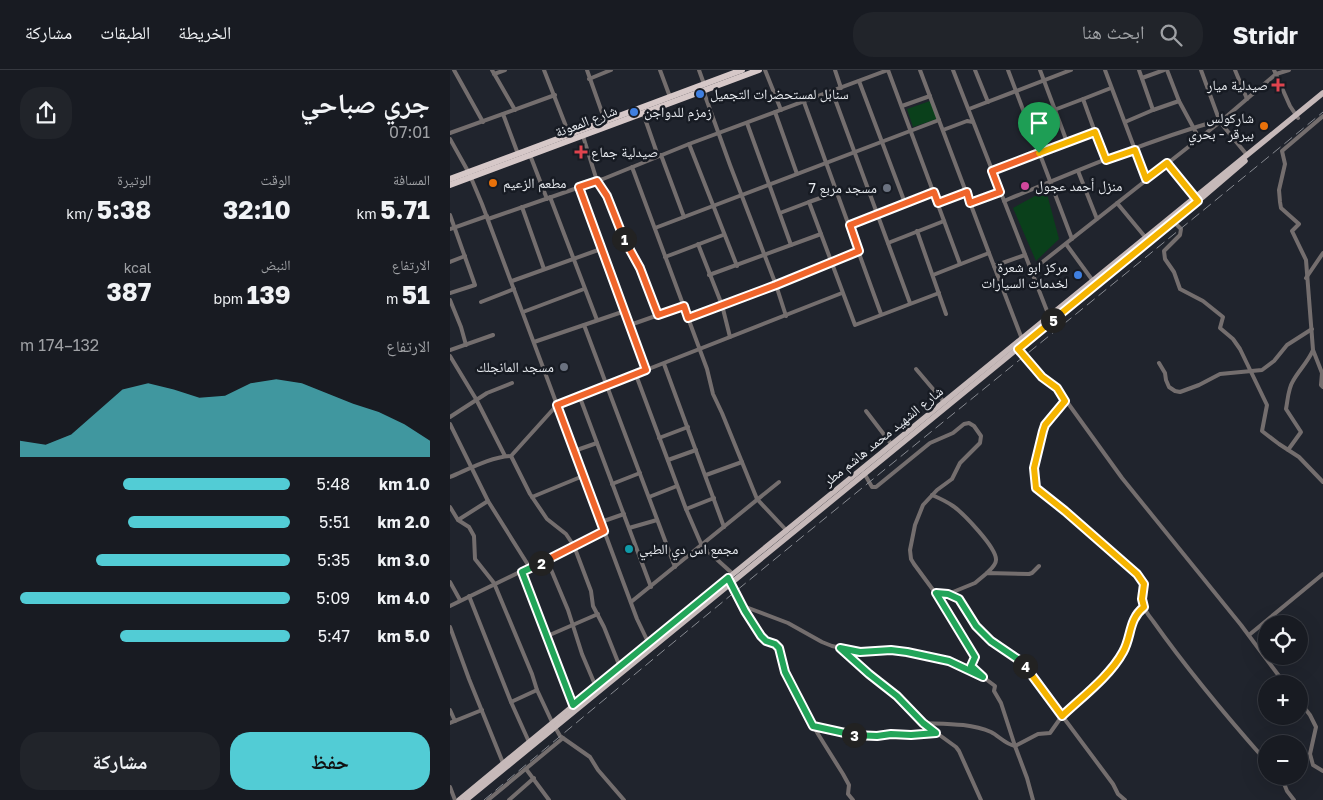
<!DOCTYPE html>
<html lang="ar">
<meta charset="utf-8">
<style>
body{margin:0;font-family:"Golos Text","Noto Naskh Arabic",sans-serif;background:#21242a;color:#f1f3f6;direction:rtl;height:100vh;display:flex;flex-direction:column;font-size:19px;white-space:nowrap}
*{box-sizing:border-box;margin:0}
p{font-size:16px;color:#9fa1a5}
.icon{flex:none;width:28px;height:28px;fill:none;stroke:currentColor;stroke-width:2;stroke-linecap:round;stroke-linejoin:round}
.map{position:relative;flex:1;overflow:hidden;direction:ltr}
.drawer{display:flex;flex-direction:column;background:#181b22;width:450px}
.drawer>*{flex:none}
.tools{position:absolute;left:808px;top:545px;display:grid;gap:10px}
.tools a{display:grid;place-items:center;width:50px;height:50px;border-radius:50%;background:#181b22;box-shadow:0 5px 20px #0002,0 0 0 1px #363940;font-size:25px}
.pin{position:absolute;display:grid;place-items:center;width:42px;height:42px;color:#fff;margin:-51px -21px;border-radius:50% 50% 50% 0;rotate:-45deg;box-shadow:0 0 5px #0007}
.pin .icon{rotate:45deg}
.km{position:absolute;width:25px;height:25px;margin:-12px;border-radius:50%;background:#222;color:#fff;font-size:14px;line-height:25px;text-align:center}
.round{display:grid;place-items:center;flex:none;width:52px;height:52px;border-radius:20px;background:#21242a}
.summary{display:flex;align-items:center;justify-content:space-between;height:85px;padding:0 20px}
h1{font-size:28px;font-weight:700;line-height:38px}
.metrics{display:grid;grid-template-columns:repeat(3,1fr);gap:8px;height:85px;padding:5px 20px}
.metrics div{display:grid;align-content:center}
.metrics b{font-size:25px;font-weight:700}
.metrics small{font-size:14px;font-weight:400}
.metrics p{font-size:14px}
.chart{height:140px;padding:10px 20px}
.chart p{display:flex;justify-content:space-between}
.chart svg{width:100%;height:90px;margin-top:5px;fill:#52ccd5;opacity:.7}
.action{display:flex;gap:10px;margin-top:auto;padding:10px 20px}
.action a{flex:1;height:58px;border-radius:20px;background:#52ccd5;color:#111;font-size:20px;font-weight:700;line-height:58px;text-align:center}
.action a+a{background:#21242a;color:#f1f3f6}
ul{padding:0 20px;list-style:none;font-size:16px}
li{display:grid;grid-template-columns:80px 60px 1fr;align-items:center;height:38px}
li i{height:12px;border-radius:6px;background:#52ccd5}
header{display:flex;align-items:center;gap:30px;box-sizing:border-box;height:70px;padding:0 25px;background:#181b22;border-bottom:1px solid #363940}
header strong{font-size:24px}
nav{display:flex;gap:28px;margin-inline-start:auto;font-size:18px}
.search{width:350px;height:45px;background:#21242a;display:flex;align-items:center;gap:12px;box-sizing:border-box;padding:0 18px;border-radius:20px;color:#9fa1a5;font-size:19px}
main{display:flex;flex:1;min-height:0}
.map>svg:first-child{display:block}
.green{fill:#0a401b}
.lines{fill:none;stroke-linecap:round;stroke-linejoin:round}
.minor{stroke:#746e6e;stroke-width:4}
.primary{stroke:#c6b9b9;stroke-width:5.5}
.trunk{stroke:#d6c8c8;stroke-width:6}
.rail{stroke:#868990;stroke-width:1;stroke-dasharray:10 5;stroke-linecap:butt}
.split-1-casing{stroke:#fff;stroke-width:10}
.split-2-casing{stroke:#fff;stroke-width:10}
.split-3-casing{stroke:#fff;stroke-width:10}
.split-4-casing{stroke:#fff;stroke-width:10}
.split-5-casing{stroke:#fff;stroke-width:10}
.split-6-casing{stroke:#fff;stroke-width:10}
.split-1{stroke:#f0652b;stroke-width:6}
.split-2{stroke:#f0652b;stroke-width:6}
.split-3{stroke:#22a559;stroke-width:6}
.split-4{stroke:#22a559;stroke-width:6}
.split-5{stroke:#f5b400;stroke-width:6}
.split-6{stroke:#f5b400;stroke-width:6}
.health-dot{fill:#e0444e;stroke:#171b23;stroke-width:2}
.shop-dot{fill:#3f7fe0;stroke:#171b23;stroke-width:2}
.food-dot{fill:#e8710a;stroke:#171b23;stroke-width:2}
.hotel-dot{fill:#d1479c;stroke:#171b23;stroke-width:2}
.worship-dot{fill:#6b7280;stroke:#171b23;stroke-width:2}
.culture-dot{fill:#0f9aa8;stroke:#171b23;stroke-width:2}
.labels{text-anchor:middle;stroke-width:5;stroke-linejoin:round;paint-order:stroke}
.poi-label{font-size:14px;fill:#e8ebf0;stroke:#171b23;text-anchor:start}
.street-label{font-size:14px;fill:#e8ebf0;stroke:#171b23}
</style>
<header>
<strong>Stridr</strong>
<div class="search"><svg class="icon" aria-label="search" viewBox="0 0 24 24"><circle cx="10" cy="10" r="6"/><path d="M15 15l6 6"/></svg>ابحث هنا</div>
<nav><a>الخريطة</a><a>الطبقات</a><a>مشاركة</a></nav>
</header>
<main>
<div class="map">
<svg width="873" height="730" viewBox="0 0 873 730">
<rect width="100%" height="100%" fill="#20242d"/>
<g class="green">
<path d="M480,31L487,49L463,57L457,39Z"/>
<path d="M596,120L609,169L586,191L563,138Z"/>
</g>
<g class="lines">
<g class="minor">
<path d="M4,0L33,52"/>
<path d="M42,0L65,40"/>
<path d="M94,0L119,64"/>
<path d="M137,0L155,51"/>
<path d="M210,0L220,27"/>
<path d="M249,0L254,14"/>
<path d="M315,0L331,40"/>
<path d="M385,0L391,18"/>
<path d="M438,0L510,194"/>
<path d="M470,0L539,183L572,269"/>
<path d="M503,0L599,246"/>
<path d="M525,0L538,32"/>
<path d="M558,0L622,169"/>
<path d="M590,0L617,72"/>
<path d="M655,0L696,109"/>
<path d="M717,0L729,31"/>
<path d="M751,0L770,52L797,85"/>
<path d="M785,0L797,29"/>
<path d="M824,0L840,36L848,48"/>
<path d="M44,4L55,0"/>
<path d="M692,8L714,0"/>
<path d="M139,9L161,0"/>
<path d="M409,11L455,133"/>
<path d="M253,20L280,95L326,215L336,246"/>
<path d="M382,21L460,233"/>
<path d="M633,29L661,18"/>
<path d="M354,32L431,244"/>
<path d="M452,36L480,26"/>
<path d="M519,39L621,0"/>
<path d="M604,40L633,29L645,62"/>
<path d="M703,40L729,31L749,68"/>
<path d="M325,42L347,104"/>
<path d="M193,43L208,86"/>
<path d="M53,44L68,84"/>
<path d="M873,46L832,81L835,94L829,120L830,132L831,138L849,154L842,161L856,190L863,280L872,303L871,315L873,317"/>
<path d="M675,52L703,40L689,0"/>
<path d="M297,53L341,175"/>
<path d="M493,60L517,51L523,52"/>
<path d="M0,63L105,25"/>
<path d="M133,66L147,111L157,126L172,166L190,198L208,245"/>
<path d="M0,69L19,103L32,134L187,549L199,574"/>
<path d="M239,74L287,196"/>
<path d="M80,85L97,129"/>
<path d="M211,85L234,147"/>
<path d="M717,93L746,128"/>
<path d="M182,97L257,299L263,324L272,343L307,429L337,461"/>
<path d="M542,101L645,62L656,90"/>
<path d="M628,101L647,149"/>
<path d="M129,117L197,300"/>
<path d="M387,122L359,132L405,255L489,223"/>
<path d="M100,127L147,250"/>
<path d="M554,131C624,102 696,71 770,50"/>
<path d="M488,133L517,122"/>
<path d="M520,133L550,122"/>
<path d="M667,133L696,168"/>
<path d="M72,137L94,199"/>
<path d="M330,143L359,132"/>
<path d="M0,145L25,215L0,223"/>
<path d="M38,149L153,109L239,74L438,0"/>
<path d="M723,151L731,159L730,165L714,181L715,189L724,202L730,219L753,231L773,247L770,258L783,269L790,279L817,335L812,361L829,374L849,387L873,412"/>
<path d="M400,155L484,122"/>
<path d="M205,158L489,50"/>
<path d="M0,159L37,146"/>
<path d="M467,161L496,244"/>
<path d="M438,173L494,151"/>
<path d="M248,174L272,235L280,267"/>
<path d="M616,174L643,211"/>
<path d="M215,187L273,165"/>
<path d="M0,192L15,186"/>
<path d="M544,196L575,185"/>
<path d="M581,201L770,52L826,4L839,0"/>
<path d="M259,205L371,164"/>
<path d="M483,205L539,183"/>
<path d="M856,208L873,183"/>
<path d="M62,211L151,179"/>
<path d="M0,230L11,257L16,275"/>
<path d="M31,232L64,219"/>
<path d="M73,242L134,219"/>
<path d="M238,248L326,215L409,181"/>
<path d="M134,255L225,497"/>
<path d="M180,255L234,236"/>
<path d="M84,272L175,241"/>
<path d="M568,279L592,307L607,318L672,408L791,555L835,614"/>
<path d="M0,280L43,265"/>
<path d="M0,286L26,329L55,386"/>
<path d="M709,293L715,303L716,310L719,317L725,321L730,322L749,315L770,304L812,300L824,291L837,275L862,259"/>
<path d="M214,294L274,457"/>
<path d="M466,299L494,332"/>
<path d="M186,305L236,439L252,476L283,504"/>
<path d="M129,325L201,517"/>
<path d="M615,331L595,355L593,361L584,398L586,418L615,441L690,509C696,516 691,522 692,530C693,538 698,545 703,551C737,599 777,647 816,691"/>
<path d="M416,341L442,375"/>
<path d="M0,347L37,323L62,313"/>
<path d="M0,354L38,431L80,498"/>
<path d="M209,368L238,357"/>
<path d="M838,380L851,362L836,339C838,329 838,319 843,311C849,300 858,292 863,280"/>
<path d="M124,381L147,373"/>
<path d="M61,386L80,424L97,449L116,464L124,476L141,521L143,536L154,557L170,597"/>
<path d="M218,390L246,380"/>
<path d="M414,403L422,417H426L480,373L503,363L514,354L519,353L524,356L531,366L530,373L510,393L502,409L487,420L473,435L465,455L460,480L461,489L464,494L489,528L522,580L525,587L521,596L533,607"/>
<path d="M256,405L292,392"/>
<path d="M0,407C19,399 40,387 61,386L107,335L392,223"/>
<path d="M162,414L190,403"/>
<path d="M482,425C489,428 496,431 503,436C513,443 547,478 546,490C546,495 541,499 537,503"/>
<path d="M82,427L133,406"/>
<path d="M199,427L227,416"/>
<path d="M0,437L8,450L19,457L24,466L25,489L44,513L82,604L87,620L102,652"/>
<path d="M236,439L264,428"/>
<path d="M8,450L38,431"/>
<path d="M151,452L174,444"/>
<path d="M179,458L207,450"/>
<path d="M97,490L118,540L132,584L146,617"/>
<path d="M72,502L95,567L123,635"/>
<path d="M0,512L10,530"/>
<path d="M281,512L295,541L311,566L316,571L325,574L329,578L337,607L368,664L393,704L399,715L398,724L403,730"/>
<path d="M486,523L498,524L509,529L526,556L541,571L569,590L575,596L663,714L668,724L675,730"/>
<path d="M498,524L525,513L537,503L579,504L582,503L589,496"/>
<path d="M19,526L61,632L79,672"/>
<path d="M181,532L329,412"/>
<path d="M0,536L154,461"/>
<path d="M293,536L338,553L372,572L382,576L410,582L450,581L499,591L533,607L545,616L544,621L551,633L565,676L577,708L583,730"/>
<path d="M0,557L19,609L53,693"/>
<path d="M799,565L873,504"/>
<path d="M95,567L148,544"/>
<path d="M392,579L425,609L447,626L473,653L506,677L509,681L531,730"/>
<path d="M849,631L860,645L866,657L860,684L863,695L873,701"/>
<path d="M61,632L87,620"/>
<path d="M0,640L5,651"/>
<path d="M0,653L32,640"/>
<path d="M473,653C495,654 520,653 541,662C549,666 555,674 565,676L588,664L600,663L612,646L647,614L674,581L680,559L685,547L688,542L694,537"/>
<path d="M363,656L409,666L427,667L441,664L461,665L486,663"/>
<path d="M105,657L110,666L140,687L148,700L174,730"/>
<path d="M76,699L99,730"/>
<path d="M831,706L837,721L844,730"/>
<path d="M0,717L5,730"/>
<path d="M38,730L113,668"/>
<path d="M59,730L84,708"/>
</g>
<g class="primary">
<path d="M9,730L283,504L873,23"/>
<path d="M16,730L748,131L795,91"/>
</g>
<g class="trunk">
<path d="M0,109L292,0"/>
<path d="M0,115L309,0"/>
</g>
<path class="rail" d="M34,730C311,497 594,272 873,42"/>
</g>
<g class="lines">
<defs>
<path id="split-1" d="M174,169L190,198L208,245L234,236L238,248L326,215L409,181L400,155L484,122L488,133L517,122L520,133L550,122L542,101L589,83"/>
<path id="split-2" d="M91,493L154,461L107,335L196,300L129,117L147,111L157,126L174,169"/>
<path id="split-3" d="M91,493L72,502L123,635L278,508L295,541L311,566L316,571L325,574L329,578L335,602L363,656L404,665"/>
<path id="split-4" d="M404,665L427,666L441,664L461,665L486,663L473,653L447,626L419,604L390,578L410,582L441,580L457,582L499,591L533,607L521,596L525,587L486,523L498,524L509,529L526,556L541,571L569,590L575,596"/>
<path id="split-5" d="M575,596L612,646C632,627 660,606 673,582C682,566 678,550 694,537L692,529L694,514L687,504L615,441L586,418L584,398L593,361L595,355L615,331L607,318L592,307L568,279L603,250"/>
<path id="split-6" d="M589,83L645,62L656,90L685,80L696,109L717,93L748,131L603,250"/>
</defs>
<use href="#split-1" class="split-1-casing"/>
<use href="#split-2" class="split-2-casing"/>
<use href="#split-3" class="split-3-casing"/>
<use href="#split-4" class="split-4-casing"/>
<use href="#split-5" class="split-5-casing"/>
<use href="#split-6" class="split-6-casing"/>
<use href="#split-1" class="split-1"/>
<use href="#split-2" class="split-2"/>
<use href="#split-3" class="split-3"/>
<use href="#split-4" class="split-4"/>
<use href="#split-5" class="split-5"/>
<use href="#split-6" class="split-6"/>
</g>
<g class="health-dot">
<path d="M825.5 7.5h5v5h5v5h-5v5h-5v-5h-5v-5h5z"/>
<path d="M128.5 74.5h5v5h5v5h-5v5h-5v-5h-5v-5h5z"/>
</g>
<g class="shop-dot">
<circle cx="250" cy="24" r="5"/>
<circle cx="184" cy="42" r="5"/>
<circle cx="628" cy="205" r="5"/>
</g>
<g class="food-dot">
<circle cx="814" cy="56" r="5"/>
<circle cx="43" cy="113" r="5"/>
</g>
<circle class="hotel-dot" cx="575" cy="116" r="5"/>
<g class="worship-dot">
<circle cx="437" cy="118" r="5"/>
<circle cx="114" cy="297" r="5"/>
</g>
<circle class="culture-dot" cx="179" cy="479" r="5"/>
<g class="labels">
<g class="poi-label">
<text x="818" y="20" text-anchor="end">صيدلية ميار</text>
<text x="260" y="29">سنابل لمستحضرات التجميل</text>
<text x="194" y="47">زمزم للدواجن</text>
<text x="804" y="53" text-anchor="end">شاركولس<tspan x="804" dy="16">بيرقر - بحري</tspan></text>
<text x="141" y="87">صيدلية جماع</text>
<text x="53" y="118">مطعم الزعيم</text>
<text x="585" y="121">منزل أحمد عجول</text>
<text x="427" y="123" text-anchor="end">مسجد مربع 7</text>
<text x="618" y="202" text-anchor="end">مركز ابو شعرة<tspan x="618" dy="16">لخدمات السيارات</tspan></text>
<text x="104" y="302" text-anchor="end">مسجد المانجلك</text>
<text x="189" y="484">مجمع اس دي الطبي</text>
</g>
<g class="street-label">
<text transform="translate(136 51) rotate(-21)" y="5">شارع المعونة</text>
<text transform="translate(433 366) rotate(-39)" y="5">شارع الشهيد محمد هاشم مطر</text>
</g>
</g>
</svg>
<div class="tools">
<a><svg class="icon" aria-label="locate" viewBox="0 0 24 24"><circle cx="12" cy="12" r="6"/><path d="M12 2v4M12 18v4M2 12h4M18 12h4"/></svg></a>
<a>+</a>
<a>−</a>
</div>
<div class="pin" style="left:589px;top:83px;background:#1e9e55"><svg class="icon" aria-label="arrive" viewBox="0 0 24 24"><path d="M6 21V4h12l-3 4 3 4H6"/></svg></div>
<b class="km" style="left:174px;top:169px">1</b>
<b class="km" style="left:91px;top:493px">2</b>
<b class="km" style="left:404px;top:665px">3</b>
<b class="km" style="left:575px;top:596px">4</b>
<b class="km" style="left:603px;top:250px">5</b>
</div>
<section class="drawer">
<div class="summary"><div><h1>جري صباحي</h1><p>07:01</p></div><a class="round"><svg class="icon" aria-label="share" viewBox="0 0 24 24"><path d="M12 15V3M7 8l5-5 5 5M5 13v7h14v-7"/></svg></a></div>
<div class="metrics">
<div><p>المسافة</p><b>5.71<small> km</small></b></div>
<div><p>الوقت</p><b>32:10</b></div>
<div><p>الوتيرة</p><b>5:38<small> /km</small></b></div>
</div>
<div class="metrics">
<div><p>الارتفاع</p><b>51<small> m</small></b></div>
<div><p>النبض</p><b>139<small> bpm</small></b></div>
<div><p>kcal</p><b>387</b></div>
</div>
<div class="chart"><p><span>الارتفاع</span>132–174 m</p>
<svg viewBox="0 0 160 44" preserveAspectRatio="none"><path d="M0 44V36L10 38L20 33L30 22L40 11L50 8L60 11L70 15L80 14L90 8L100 6L110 8L120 13L130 18L140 22L150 28L160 36V44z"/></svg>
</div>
<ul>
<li><b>1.0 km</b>5:48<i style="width:62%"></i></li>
<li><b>2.0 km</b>5:51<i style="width:60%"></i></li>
<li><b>3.0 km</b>5:35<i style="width:72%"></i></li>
<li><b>4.0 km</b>5:09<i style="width:100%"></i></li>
<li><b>5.0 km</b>5:47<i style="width:63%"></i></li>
</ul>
<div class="action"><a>حفظ</a><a>مشاركة</a></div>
</section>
</main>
